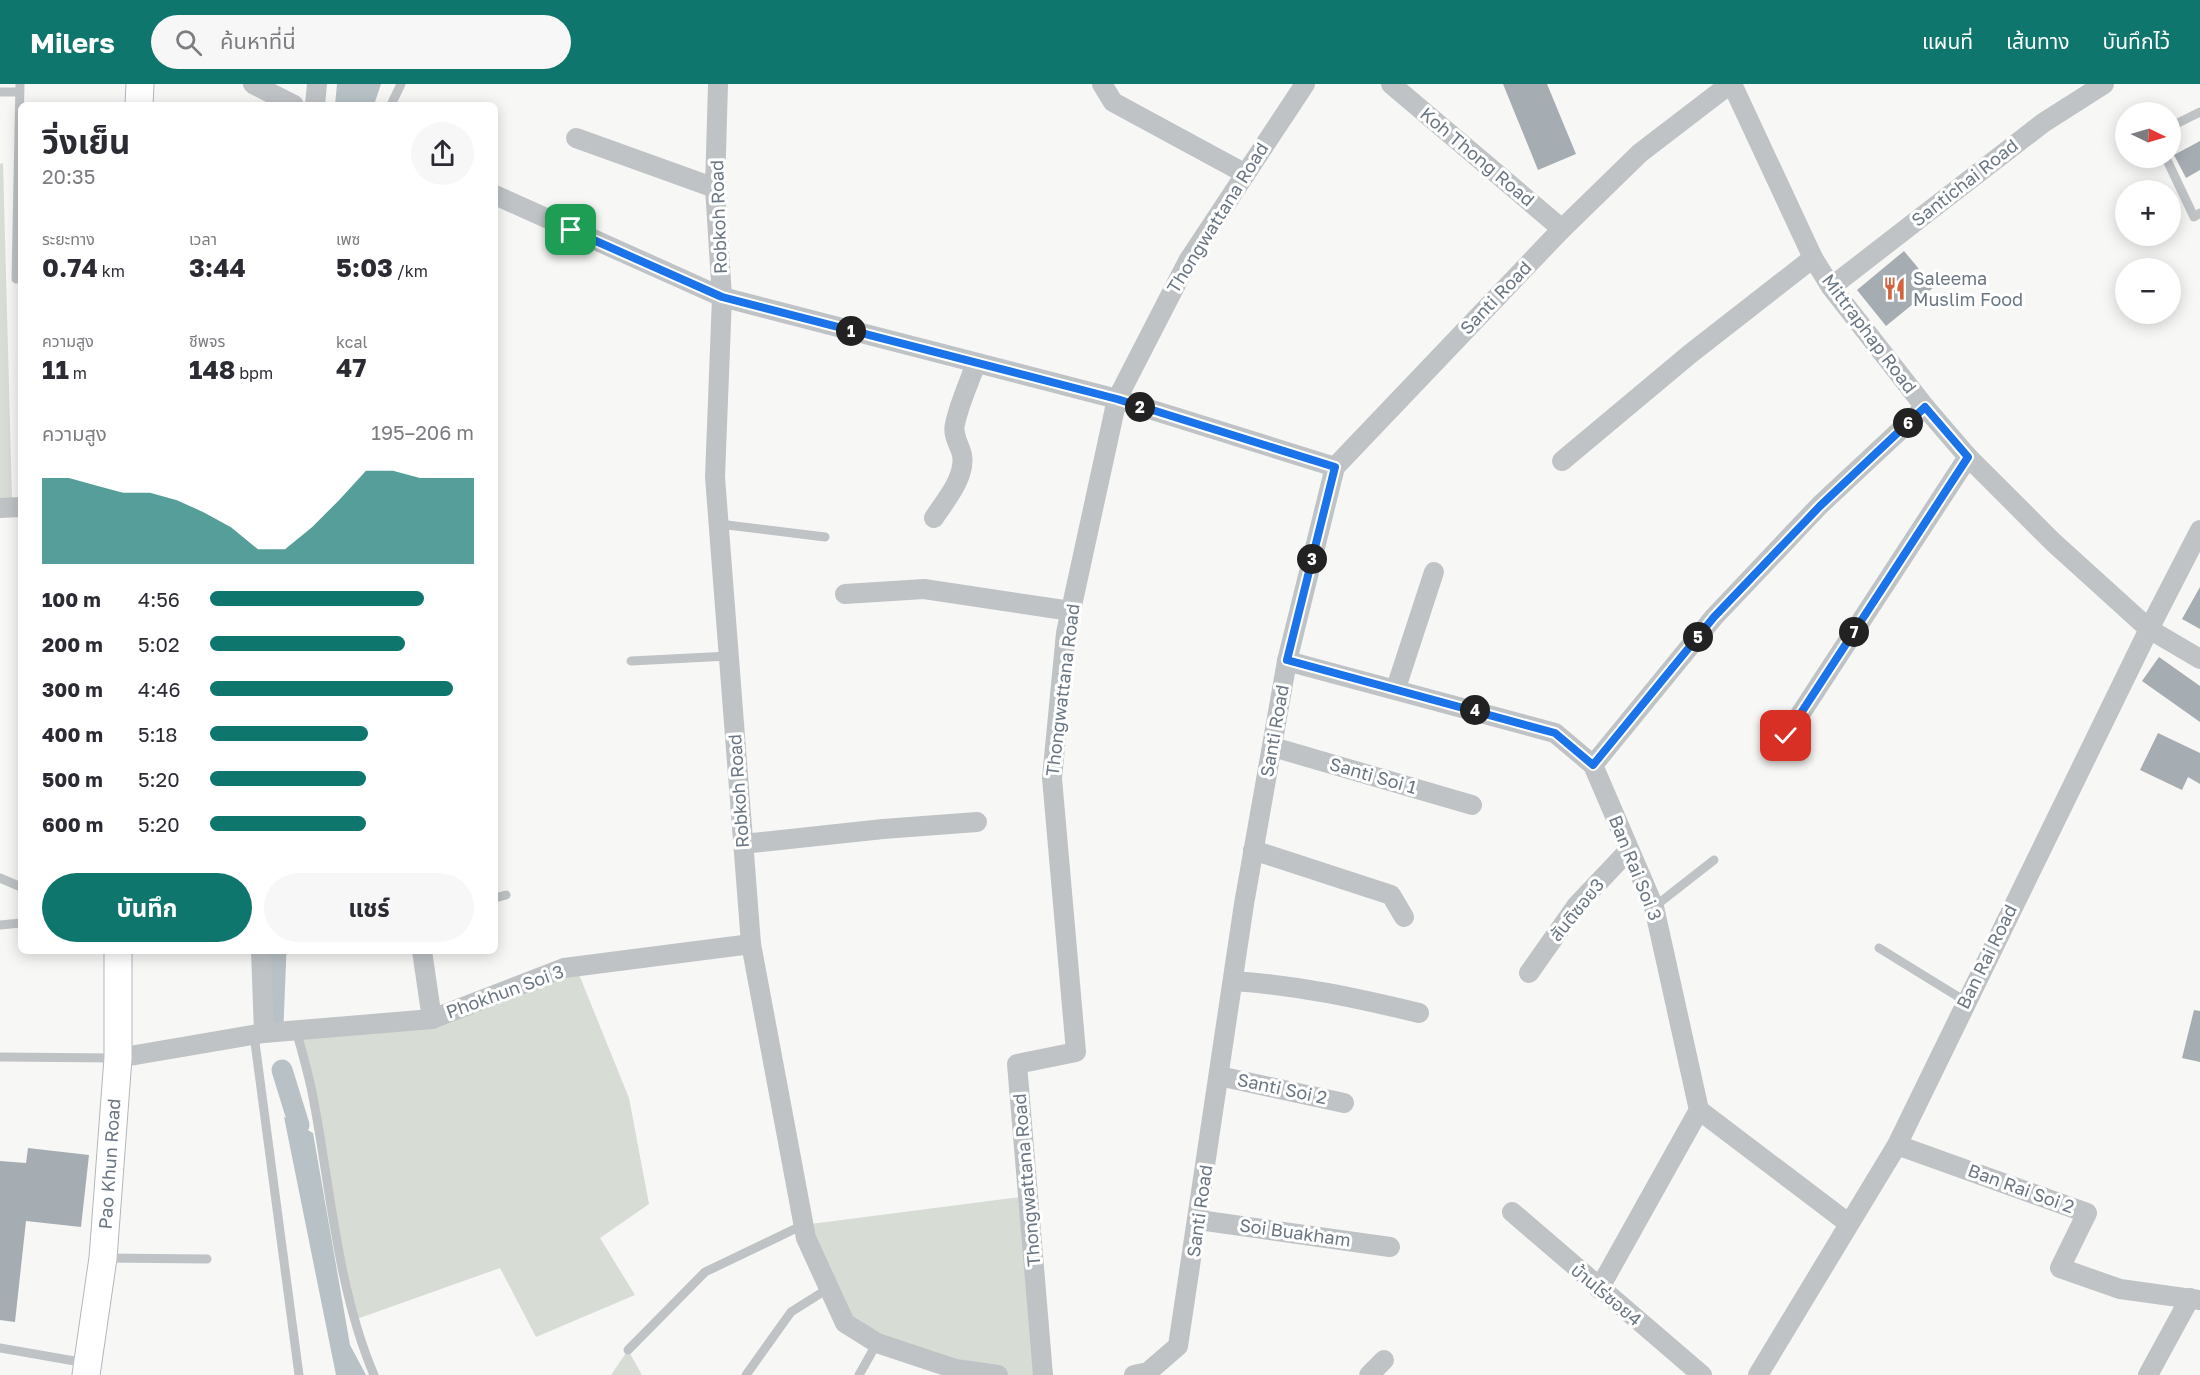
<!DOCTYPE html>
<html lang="th">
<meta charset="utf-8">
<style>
body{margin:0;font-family:"Golos Text","Noto Sans Thai",sans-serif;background:#f7f7f7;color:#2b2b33;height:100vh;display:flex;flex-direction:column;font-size:22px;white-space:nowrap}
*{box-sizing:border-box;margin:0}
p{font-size:20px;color:#7c7c81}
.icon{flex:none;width:33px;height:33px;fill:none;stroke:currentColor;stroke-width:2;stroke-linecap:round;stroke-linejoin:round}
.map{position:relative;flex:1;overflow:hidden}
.side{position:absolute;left:18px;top:18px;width:480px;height:852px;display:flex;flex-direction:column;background:#fff;border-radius:9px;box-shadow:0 3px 15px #0003}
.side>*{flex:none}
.needle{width:39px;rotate:95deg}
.buttons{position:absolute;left:2115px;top:18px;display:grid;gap:12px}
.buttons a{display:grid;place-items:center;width:66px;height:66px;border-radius:50%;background:#fff;box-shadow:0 3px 15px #0003;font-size:30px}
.pin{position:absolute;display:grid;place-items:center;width:51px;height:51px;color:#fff;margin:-26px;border-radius:12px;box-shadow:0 3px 9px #0006}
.km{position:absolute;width:30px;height:30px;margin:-15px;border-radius:50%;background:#222;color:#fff;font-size:16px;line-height:30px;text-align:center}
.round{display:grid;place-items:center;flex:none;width:63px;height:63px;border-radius:32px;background:#f7f7f7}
.head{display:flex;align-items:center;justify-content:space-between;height:102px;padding:0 24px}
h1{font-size:33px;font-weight:700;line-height:45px}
.stats{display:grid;grid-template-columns:repeat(3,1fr);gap:9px;height:102px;padding:6px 24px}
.stats div{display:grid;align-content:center}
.stats b{font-size:26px;font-weight:700}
.stats small{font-size:16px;font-weight:400}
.stats p{font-size:16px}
.chart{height:168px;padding:12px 24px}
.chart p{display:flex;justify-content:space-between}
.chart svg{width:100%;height:108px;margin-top:6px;fill:#0f766e;opacity:.7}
.cta{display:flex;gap:12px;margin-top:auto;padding:12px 24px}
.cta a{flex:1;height:69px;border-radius:36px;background:#0f766e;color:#fff;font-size:24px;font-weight:700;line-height:69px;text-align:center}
.cta a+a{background:#f7f7f7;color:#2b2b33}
ul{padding:0 24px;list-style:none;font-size:20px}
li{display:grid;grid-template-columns:96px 72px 1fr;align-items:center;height:45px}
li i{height:15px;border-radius:8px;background:#0f766e}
header{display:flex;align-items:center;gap:36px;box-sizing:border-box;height:84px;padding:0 30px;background:#0f766e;color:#fff}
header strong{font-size:28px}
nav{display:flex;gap:33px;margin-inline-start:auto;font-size:21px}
.search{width:420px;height:54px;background:#f7f7f7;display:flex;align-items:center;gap:15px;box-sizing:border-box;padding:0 21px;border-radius:33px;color:#7c7c81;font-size:22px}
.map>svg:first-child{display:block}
.green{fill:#d7dcd5}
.water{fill:#b8c1c6}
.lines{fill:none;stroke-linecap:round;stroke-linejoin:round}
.canal{stroke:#b8c1c6;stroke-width:21}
.building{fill:#a6adb2}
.secondary-casing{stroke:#b2b6bb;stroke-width:29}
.service{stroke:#bfc3c6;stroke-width:9}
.minor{stroke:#bfc3c6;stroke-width:20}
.secondary{stroke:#fff;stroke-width:27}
.route-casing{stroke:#fff;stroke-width:12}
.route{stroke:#1a73e8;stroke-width:8}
.labels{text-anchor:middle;stroke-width:6;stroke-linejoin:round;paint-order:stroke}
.street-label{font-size:18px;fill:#6a7783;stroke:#fff}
.poi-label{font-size:18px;fill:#6a7783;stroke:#fff;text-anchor:start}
</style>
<header>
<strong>Milers</strong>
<div class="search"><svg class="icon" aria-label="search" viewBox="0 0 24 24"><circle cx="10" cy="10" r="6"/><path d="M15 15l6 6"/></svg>ค้นหาที่นี่</div>
<nav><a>แผนที่</a><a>เส้นทาง</a><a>บันทึกไว้</a></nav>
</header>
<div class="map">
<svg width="2200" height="1291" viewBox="0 0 2200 1291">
<rect width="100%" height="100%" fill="#f7f8f5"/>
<g class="green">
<path d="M3,79L12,415H0V80Z"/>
<path d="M576,883L629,1014L649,1120L600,1154L635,1211L536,1253L500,1184L354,1236L298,948L433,939Z"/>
<path d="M1028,1112L1043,1291H998L845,1239L803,1141Z"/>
<path d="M628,1266L642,1291H611Z"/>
</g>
<g class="water">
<path d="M337,0H381L374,21H335Z"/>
<path d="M284,1033L313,1049L350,1261L366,1291H336Z"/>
</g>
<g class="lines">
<g class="canal">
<path d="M273,941L276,867"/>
<path d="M282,986L299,1041"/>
</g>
</g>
<g class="building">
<path d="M1503,0H1547L1576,70L1538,86Z"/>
<path d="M2200,57V86L2186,94L2174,71Z"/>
<path d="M1904,167L1934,203L1886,242L1857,206Z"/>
<path d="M2200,503V545L2182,535Z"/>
<path d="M2159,573L2200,602V638L2142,597Z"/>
<path d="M2158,649L2200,669V700L2188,693L2182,706L2140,686Z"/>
<path d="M2194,926L2200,927V978L2182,974Z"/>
<path d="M28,1064L89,1071L81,1143L26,1137L15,1238L0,1236V1077L26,1079Z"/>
</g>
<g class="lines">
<defs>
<g id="secondary">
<path d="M139,21L140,0"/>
<path d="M86,1291L103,1174L118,974V867"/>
</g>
</defs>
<use href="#secondary" class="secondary-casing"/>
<g class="service">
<path d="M0,8H18"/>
<path d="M391,21L401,0"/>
<path d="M2170,43L2200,28"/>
<path d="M2166,74L2194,133L2200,129"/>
<path d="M16,195L20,0"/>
<path d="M719,440L825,453"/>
<path d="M631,577L729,572"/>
<path d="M0,794L21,803"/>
<path d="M495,814L506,811"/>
<path d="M1654,823L1714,776"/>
<path d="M0,841L21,839"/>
<path d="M1879,864L1965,917"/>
<path d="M296,946C302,968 309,991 313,1013C331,1106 337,1204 374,1291"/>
<path d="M254,951L299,1291"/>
<path d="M0,973L115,974"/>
<path d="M105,1174L207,1175"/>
<path d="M0,1264L86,1279"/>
<path d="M628,1266L705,1188L803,1141"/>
<path d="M746,1291L791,1228L829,1204"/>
<path d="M859,1291L877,1259"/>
</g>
<g class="minor">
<path d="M253,0L294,21"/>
<path d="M718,0L715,104L722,213L715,393L751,860L806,1154L845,1239L877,1259L955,1285L998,1291"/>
<path d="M1102,0L1113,18L1244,89"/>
<path d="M1391,0L1562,145"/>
<path d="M1732,0L1813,174L1831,203L1925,323L1968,373L2053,458L2149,545L2200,575"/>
<path d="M315,21L317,0"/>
<path d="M576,54L715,104"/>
<path d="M495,111L722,213L1117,315L1335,383"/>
<path d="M1831,203L2043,39L2104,0"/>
<path d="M1562,377L1690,270L1813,174"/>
<path d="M0,424L21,423"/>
<path d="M934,434C945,417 966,393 962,371C960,361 952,352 955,340C959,320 969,299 976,279"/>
<path d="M845,510L924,505L1071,527"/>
<path d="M1287,577L1555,649L1593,681L1654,823L1699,1026L1848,1139"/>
<path d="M1396,604L1434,488"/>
<path d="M1786,652L1968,373"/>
<path d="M1273,663L1472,721"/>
<path d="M1593,681L1714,533L1820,421L1925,323"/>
<path d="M743,760L883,745L977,738"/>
<path d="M1253,766L1391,811L1404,833"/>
<path d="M261,867L264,949"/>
<path d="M422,867L432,935"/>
<path d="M1529,889L1577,821L1629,766"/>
<path d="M1233,897C1297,901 1357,914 1419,929"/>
<path d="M118,974L264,949L432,935L564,884L751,860"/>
<path d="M1219,992L1344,1019"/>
<path d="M1897,1061L2087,1129L2060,1184L2120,1205L2200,1216"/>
<path d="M1512,1128L1702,1291"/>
<path d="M1199,1136L1390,1163"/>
<path d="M1599,1205L1699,1026"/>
<path d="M1043,1291L1017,980L1076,968L1052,694L1066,549L1117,315L1188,177L1305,0"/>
<path d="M1134,1291L1148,1288L1178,1262L1244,820L1287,577L1335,383L1562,145L1640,69L1730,0"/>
<path d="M1369,1291L1384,1276"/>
<path d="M1758,1291L1897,1061L2149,545L2200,446"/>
<path d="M2148,1291L2190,1214"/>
</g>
<use href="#secondary" class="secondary"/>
</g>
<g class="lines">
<defs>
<path id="route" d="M571,146L722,213L1117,315L1335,383L1287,576L1555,649L1593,681L1714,533L1820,422L1925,323L1968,373L1786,652"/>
</defs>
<use href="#route" class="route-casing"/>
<use href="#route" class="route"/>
</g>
<defs>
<symbol id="restaurant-bare" viewBox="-9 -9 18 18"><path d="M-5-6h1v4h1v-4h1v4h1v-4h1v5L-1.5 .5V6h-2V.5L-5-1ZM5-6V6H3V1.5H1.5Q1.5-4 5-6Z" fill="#d1643c" stroke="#fff" stroke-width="2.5" paint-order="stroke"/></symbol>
</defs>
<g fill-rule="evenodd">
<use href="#restaurant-bare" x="1878" y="188" width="33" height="33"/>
</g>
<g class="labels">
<g class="street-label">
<text transform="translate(1477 73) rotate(40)" y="6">Koh Thong Road</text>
<text transform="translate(1965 99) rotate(-38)" y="6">Santichai Road</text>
<text transform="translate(719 133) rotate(-92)" y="6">Robkoh Road</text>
<text transform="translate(1218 134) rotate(-58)" y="6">Thongwattana Road</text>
<text transform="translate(1496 214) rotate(-46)" y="6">Santi Road</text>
<text transform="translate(1869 250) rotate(53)" y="6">Mittraphap Road</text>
<text transform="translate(1063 606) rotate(-83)" y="6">Thongwattana Road</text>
<text transform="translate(1275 647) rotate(-80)" y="6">Santi Road</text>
<text transform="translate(1373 692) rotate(16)" y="6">Santi Soi 1</text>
<text transform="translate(739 707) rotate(-94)" y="6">Robkoh Road</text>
<text transform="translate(1635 784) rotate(68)" y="6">Ban Rai Soi 3</text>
<text transform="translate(1577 826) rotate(-51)" y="6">สันติซอย3</text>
<text transform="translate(1987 873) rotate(-64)" y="6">Ban Rai Road</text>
<text transform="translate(505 908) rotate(-20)" y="6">Phokhun Soi 3</text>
<text transform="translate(1282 1005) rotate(12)" y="6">Santi Soi 2</text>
<text transform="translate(110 1080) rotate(-86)" y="6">Pao Khun Road</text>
<text transform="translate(1027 1096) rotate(-95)" y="6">Thongwattana Road</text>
<text transform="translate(2021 1105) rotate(20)" y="6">Ban Rai Soi 2</text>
<text transform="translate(1200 1127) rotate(-82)" y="6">Santi Road</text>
<text transform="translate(1295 1149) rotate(8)" y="6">Soi Buakham</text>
<text transform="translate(1606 1211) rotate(40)" y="6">บ้านไร่ซอย4</text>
</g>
<g class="poi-label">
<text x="1913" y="201">Saleema<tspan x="1913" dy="21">Muslim Food</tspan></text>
</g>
</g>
</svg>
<div class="buttons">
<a><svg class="needle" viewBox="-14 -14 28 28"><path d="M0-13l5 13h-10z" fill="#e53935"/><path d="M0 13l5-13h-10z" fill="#7c7c81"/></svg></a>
<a>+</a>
<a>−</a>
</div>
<div class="pin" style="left:571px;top:146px;background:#1e9e55"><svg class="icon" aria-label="arrive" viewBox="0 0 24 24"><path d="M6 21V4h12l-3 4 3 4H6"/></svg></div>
<div class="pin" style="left:1786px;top:652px;background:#d93025"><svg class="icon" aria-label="check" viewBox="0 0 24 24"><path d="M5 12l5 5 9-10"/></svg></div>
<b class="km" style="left:851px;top:247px">1</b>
<b class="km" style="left:1140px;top:323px">2</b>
<b class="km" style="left:1312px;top:475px">3</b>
<b class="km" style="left:1475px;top:626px">4</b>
<b class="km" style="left:1698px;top:553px">5</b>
<b class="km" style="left:1908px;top:339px">6</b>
<b class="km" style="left:1854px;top:548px">7</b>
<section class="side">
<div class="head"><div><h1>วิ่งเย็น</h1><p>20:35</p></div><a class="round"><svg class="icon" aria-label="share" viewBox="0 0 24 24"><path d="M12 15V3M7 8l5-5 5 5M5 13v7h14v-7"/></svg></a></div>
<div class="stats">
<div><p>ระยะทาง</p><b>0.74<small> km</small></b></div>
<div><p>เวลา</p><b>3:44</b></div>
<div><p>เพซ</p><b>5:03<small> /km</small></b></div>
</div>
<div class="stats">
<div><p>ความสูง</p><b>11<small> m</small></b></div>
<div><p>ชีพจร</p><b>148<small> bpm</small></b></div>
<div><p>kcal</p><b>47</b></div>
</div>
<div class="chart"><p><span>ความสูง</span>195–206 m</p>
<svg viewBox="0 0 160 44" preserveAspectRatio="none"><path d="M0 44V9L10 9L20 12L30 15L40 15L50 18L60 23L70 29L80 38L90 38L100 29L110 18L120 6L130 6L140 9L150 9L160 9V44z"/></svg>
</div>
<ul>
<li><b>100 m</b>4:56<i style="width:81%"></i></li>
<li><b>200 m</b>5:02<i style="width:74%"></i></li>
<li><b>300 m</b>4:46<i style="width:92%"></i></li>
<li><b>400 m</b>5:18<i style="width:60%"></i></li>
<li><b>500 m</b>5:20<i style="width:59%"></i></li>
<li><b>600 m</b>5:20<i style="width:59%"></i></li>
</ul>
<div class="cta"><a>บันทึก</a><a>แชร์</a></div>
</section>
</div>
